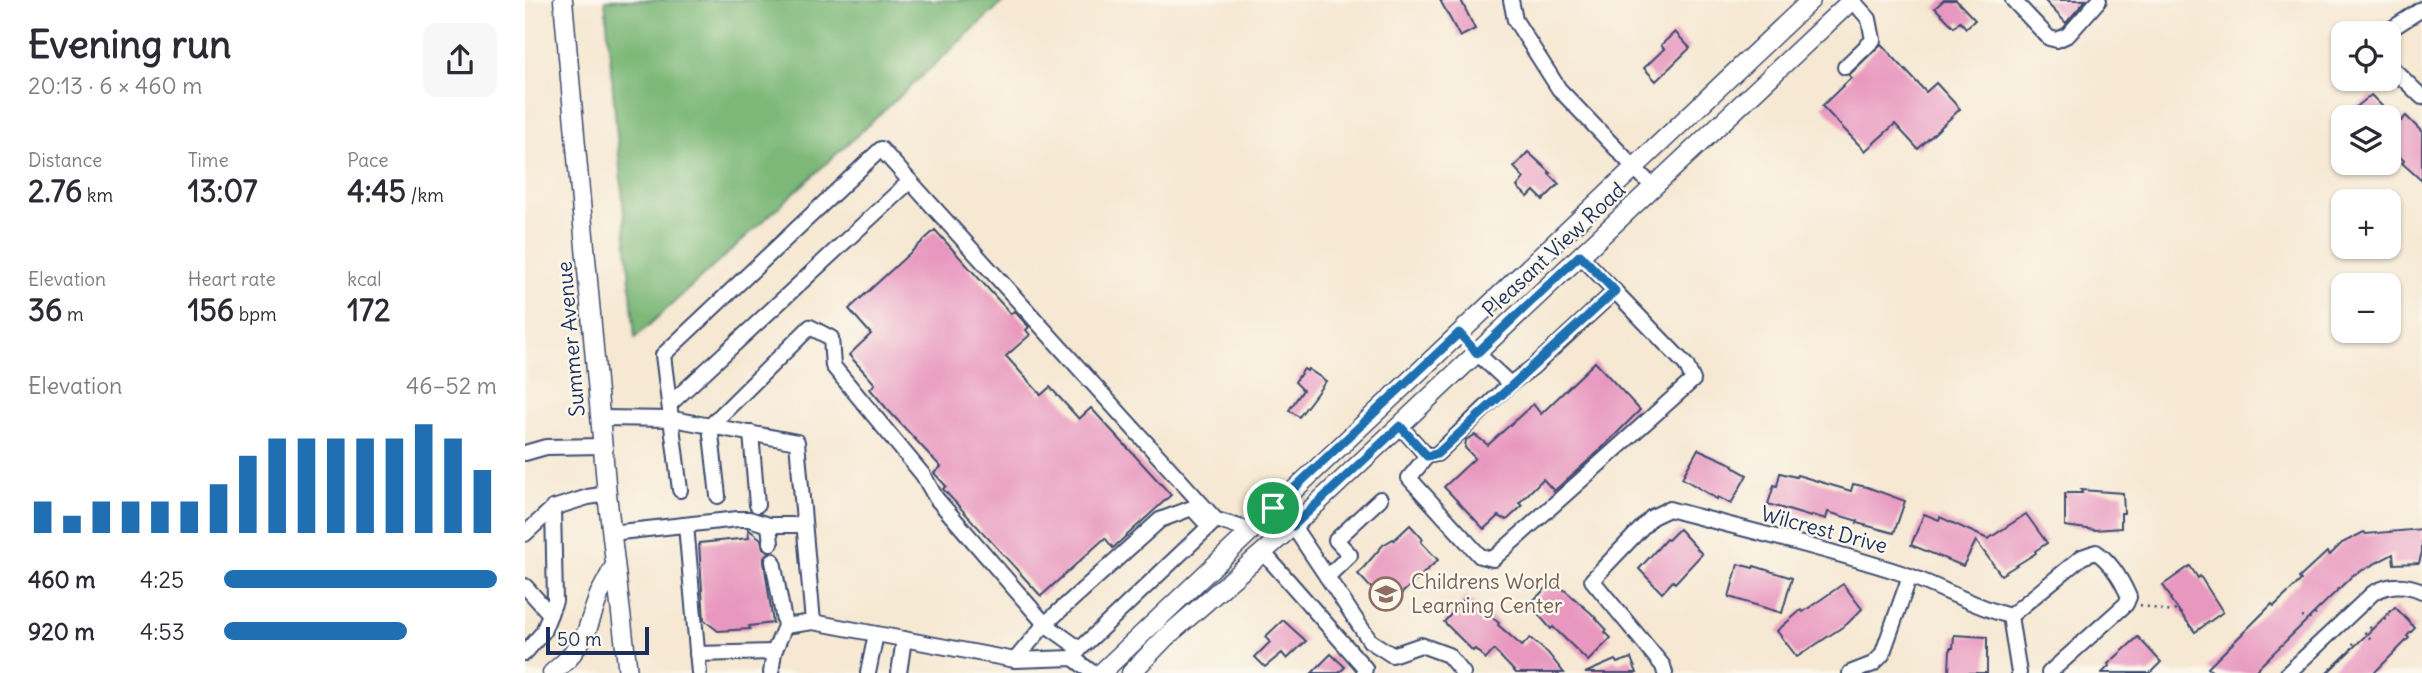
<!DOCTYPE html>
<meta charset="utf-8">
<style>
body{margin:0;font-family:Delius,sans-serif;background:#f7f7f7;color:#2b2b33;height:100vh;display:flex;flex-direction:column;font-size:26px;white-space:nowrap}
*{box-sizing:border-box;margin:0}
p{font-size:23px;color:#7c7c81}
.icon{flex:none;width:38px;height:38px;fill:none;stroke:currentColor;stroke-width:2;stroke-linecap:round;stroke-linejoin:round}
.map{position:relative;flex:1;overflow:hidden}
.panel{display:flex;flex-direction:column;background:#fff;width:525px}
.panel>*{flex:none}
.tools{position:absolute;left:1806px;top:21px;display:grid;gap:14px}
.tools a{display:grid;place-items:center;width:70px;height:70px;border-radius:14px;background:#fff;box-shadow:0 2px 5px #0004;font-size:35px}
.scale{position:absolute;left:21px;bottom:18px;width:103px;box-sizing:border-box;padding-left:7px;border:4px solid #1b2f5e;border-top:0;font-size:19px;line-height:24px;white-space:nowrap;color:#1b2f5e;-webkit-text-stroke:5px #fbf7ec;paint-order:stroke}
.pin{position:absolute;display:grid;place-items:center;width:60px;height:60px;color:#fff;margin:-30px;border:4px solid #fff;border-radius:50%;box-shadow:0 2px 7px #0007}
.round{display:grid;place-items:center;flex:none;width:74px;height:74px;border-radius:14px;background:#f7f7f7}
.summary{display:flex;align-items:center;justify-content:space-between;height:119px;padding:0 28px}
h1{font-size:38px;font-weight:800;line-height:52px}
.stats{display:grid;grid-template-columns:repeat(3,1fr);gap:10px;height:119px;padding:7px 28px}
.stats div{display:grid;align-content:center}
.stats b{font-size:30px;font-weight:800}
.stats small{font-size:19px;font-weight:400}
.stats p{font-size:19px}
.chart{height:196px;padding:14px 28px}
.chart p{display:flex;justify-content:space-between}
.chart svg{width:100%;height:126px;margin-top:7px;stroke:#1f6fb2;stroke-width:6}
ul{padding:0 28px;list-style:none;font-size:23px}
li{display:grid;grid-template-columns:112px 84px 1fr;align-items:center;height:52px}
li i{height:18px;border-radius:9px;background:#1f6fb2}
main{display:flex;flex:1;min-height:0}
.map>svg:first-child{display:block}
.forest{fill:#7cb877;stroke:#4c746a;stroke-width:2}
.building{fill:#e897bf}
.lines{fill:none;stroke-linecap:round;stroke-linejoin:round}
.minor-casing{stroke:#3c4b6f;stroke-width:18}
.major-casing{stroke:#3c4b6f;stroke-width:21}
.path{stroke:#3c4b6f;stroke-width:2.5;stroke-dasharray:2 5;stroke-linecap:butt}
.minor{stroke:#fff;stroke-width:14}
.major{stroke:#fff;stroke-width:18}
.route-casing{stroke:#fff;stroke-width:14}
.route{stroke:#1f6fb2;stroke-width:9}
.labels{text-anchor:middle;stroke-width:5;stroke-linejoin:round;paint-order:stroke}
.street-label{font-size:21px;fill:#1b2f5e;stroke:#fbf7ec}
.education-label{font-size:21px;fill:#785e54;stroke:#fbf7ec;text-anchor:start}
</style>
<main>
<section class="panel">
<div class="summary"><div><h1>Evening run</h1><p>20:13 · 6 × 460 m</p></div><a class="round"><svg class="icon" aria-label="share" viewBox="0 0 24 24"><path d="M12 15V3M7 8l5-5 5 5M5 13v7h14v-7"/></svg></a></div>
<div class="stats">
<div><p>Distance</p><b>2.76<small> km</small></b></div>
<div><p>Time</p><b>13:07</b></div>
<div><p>Pace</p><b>4:45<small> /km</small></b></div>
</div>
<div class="stats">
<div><p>Elevation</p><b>36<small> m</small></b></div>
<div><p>Heart rate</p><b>156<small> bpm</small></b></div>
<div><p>kcal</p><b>172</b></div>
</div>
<div class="chart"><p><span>Elevation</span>46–52 m</p>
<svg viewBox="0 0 160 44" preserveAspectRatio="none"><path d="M5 44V33M15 44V38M25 44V33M35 44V33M45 44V33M55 44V33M65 44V27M75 44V17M85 44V11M95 44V11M105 44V11M115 44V11M125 44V11M135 44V6M145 44V11M155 44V22"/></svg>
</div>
<ul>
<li><b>460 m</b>4:25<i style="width:100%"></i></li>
<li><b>920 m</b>4:53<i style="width:67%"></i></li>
</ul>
</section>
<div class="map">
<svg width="1897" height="673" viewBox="0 0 1897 673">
<rect width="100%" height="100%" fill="#fbf7ec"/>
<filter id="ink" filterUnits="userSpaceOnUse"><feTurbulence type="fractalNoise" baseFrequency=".0143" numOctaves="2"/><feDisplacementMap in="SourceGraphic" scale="14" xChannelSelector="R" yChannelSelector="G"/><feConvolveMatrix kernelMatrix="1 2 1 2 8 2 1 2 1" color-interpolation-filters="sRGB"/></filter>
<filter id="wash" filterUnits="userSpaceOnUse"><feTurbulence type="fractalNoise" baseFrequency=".00686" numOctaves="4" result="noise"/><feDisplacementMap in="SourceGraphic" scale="28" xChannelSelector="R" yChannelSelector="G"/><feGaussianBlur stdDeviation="1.57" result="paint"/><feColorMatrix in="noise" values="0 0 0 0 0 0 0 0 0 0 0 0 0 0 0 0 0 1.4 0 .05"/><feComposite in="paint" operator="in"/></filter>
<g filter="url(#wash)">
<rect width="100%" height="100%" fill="#f6e8d2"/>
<path class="forest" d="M80,0H480L110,338Z"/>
<g id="blocks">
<g class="building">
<path d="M915,0H936L950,29L935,37Z"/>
<path d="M1419,0H1431L1450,20L1441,28L1435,21L1429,27L1410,8Z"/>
<path d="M1519,0H1561L1541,23Z"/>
<path d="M1150,32L1165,48L1131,81L1119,68L1139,49L1136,45Z"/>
<path d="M1356,44L1401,92L1411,83L1435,109L1393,149L1370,124L1340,151L1297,106L1326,78L1324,75Z"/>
<path d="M1846,95L1874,123L1881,116L1897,132V181L1877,163L1879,161L1864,144V117H1837L1829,109Z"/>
<path d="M1003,152L1026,173L1024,174L1034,184L1018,200L1009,191L1003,197L992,187L999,178L989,167Z"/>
<path d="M410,230L486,314L489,311L504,327L501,330L505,335L481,356L516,395L525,387L554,419L566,408L646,495L588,548L580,538L516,596L418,489L421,486L409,473L416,467L362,409L345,389L350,384L324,355L346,334L324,309Z"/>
<path d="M1070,362L1115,410L1073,452L1029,491L1018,479L994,503L997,506L982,520L973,516L959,529L919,487L950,458L940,448L941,440L950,435L963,445L1008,404L1016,414Z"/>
<path d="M779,369L782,371L783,369L801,381L774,417L764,410L778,390L770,382Z"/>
<path d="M1173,449L1209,465L1208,467L1222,475L1206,504L1193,497L1192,499L1157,478Z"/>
<path d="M1255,473L1271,477L1272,475L1326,491L1328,484L1342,487L1380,501L1369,533L1332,523L1333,521L1303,512L1301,519L1287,515L1286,517L1243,504L1249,485L1252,486Z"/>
<path d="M1556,490L1598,493L1599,513H1596V528L1570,530L1540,526V493H1557Z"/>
<path d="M1399,514L1414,520L1415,517L1463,539L1501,514L1522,543L1510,551L1511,553L1476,575L1451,541L1438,566L1386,545Z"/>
<path d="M885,525L898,539L896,542L913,560L863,606L833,574L858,545L868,539L869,540Z"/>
<path d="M223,529L236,539L238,548L245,552L239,557V562L248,623L224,626L225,629L193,631L179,620L174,543L224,538Z"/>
<path d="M1154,529L1177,554L1150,583L1148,581L1137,593L1114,569L1141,539L1143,540Z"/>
<path d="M1897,529V552L1894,563L1869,564L1868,554L1828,575L1728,673H1689L1683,668L1747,604L1749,606L1764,592L1776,580L1774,578L1802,552L1805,555L1817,543L1839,532L1841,534Z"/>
<path d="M1213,564L1228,568L1229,566L1267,578L1257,613L1204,597Z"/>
<path d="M1665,566L1673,578L1675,576L1698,612L1670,632L1645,599L1646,598L1638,585Z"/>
<path d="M1029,581L1066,613L1082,630L1080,632L1086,638L1063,661L1028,627L1026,629L1004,604Z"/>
<path d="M1318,584L1337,609L1322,624L1272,657L1252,631L1276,610L1278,612Z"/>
<path d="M941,597L974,623L973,625L997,646L1005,638L1023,653L1039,673H991L969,650L961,659L950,649L948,651L919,622Z"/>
<path d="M1870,607L1890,628L1882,636L1884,638L1849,673H1802Z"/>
<path d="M758,620L781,641L762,659L757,653L740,667L730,657L745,642L740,637Z"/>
<path d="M1429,635L1462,637V673H1424L1425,648H1428Z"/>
<path d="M1613,637L1636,662L1625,673H1577L1584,666L1583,664Z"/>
<path d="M806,654L820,667L814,673H787Z"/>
<path d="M1106,658L1112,673H1060L1090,660L1092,663Z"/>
</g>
</g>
</g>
<g filter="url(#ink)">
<use href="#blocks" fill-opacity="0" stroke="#3c4b6f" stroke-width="2"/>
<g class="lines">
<defs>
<g id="minor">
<path d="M986,0L990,20L1034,89L1128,187"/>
<path d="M1488,0L1524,38L1532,40L1543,35L1574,0"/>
<path d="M1860,33L1897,9"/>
<path d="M1864,65L1897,97"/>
<path d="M1320,67L1348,40L1344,19L1327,0"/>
<path d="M985,384L1008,367L1090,291"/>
<path d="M145,404L385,181"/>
<path d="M76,418L148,419L272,442L288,622L490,660L548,658L568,673"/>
<path d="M875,426L902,456L884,478L955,556L968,559L1168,380L1161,365L1055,255"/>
<path d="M226,433L232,505"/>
<path d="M0,453L21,447L78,446"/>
<path d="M902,456L912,454L985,384L952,353"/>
<path d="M155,490L138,355L356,149L691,520L555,649L548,658"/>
<path d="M193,496L185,426L285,327L306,338L308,366L398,475L411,498L520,624L635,520L667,508L678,520"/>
<path d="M748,508L768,526L845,641L867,655L896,645L923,655L938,673"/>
<path d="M691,520L725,530"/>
<path d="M161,525L174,673"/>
<path d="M244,525L246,543"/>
<path d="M86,533L213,519H224L244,525H279"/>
<path d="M0,534L28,508L63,497L82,494"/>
<path d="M738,552L840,668L839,673"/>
<path d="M802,577L825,555L811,540L855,499"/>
<path d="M0,586L25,614"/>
<path d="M1485,616L1557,557L1571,552C1586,562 1597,581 1604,597L1601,604L1524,673"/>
<path d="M260,626L288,622"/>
<path d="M0,653L18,632L30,601L28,508"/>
<path d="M172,654L249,652"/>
<path d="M490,660L520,624L555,649"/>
<path d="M246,673L249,652L260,626L248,561"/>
<path d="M343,673L351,634"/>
<path d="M374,673L379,639"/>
<path d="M1140,673L1138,666L1067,580L1127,517L1144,509C1221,530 1300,548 1376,573C1413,585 1446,606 1485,616L1494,673"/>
<path d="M1325,673L1348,664L1357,655L1385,576"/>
<path d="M1763,673L1848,593C1864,584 1879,583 1897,591"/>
</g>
<g id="major">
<path d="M38,0L82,494L103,673"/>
<path d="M27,673L44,658L61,633L74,595L90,565"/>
<path d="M576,673L1286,0"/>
<path d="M606,673L641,637L768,526L1327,0"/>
</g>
</defs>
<use href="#minor" class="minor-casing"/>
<use href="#major" class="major-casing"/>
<g class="path">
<path d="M1615,605L1647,612L1652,609"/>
<path d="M1777,617L1785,619L1791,614"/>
<path d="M1859,620L1865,615"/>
<path d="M1846,627L1840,633L1846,639"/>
<path d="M1829,643L1825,647L1830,652"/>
</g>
<use href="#minor" class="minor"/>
<use href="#major" class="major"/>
</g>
</g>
<g class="lines" filter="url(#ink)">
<defs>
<path id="route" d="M1055,255L1090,291L912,454L902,456L875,426L768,526L748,508L934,333L952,353Z"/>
</defs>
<use href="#route" class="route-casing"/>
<use href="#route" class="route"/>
</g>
<defs>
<symbol id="school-ring" viewBox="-11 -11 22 22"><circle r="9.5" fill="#fbf7ec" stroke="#8d6e63" stroke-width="1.5"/><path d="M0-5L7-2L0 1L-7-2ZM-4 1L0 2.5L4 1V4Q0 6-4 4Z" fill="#8d6e63"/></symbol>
</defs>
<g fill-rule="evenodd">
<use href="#school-ring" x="842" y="575" width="38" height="38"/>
</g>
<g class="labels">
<g class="street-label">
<text transform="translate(1029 250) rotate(-43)" y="7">Pleasant View Road</text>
<text transform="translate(46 339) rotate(-95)" y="7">Summer Avenue</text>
<text transform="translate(1299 530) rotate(15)" y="7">Wilcrest Drive</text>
</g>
<g class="education-label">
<text x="886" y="589">Childrens World<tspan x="886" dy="24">Learning Center</tspan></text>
</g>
</g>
</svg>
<div class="tools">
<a><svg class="icon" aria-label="locate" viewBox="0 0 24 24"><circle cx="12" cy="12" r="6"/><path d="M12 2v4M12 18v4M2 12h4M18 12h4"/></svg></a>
<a><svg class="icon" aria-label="layers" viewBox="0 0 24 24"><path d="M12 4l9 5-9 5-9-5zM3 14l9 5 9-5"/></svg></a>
<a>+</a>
<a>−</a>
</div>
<div class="scale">50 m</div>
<div class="pin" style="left:748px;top:508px;background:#1e9e55"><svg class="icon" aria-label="arrive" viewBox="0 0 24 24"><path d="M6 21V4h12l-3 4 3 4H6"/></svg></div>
</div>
</main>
